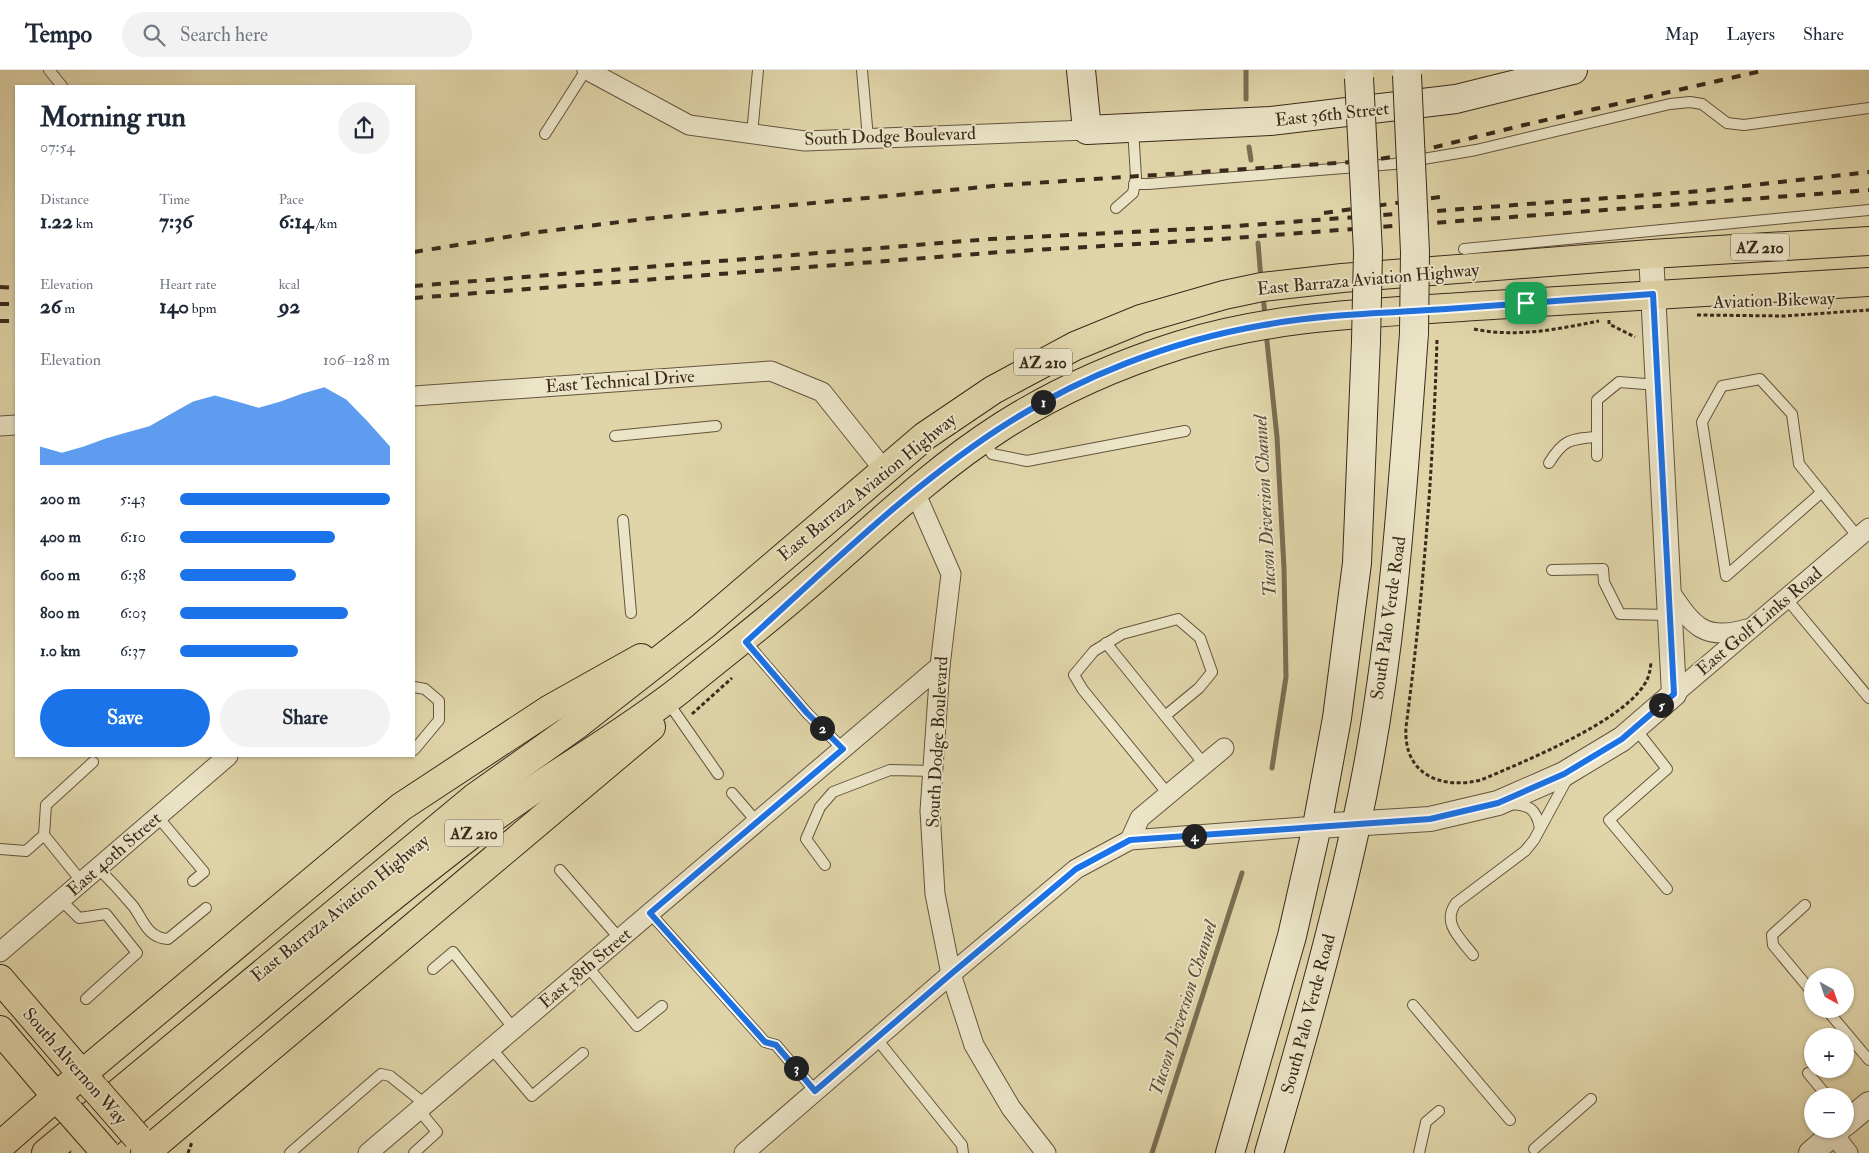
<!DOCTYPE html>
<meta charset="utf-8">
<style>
body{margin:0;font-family:"IM FELL Double Pica",serif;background:#f2f2f3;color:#1f2937;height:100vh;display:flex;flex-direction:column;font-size:19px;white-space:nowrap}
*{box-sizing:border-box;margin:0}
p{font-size:16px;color:#747a83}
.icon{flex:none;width:28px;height:28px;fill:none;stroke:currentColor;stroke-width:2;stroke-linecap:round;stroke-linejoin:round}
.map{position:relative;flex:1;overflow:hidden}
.details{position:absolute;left:15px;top:15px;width:400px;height:672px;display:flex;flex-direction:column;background:#fff;border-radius:0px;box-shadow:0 1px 4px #0004}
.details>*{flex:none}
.needle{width:32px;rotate:140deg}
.controls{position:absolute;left:1804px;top:898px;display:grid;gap:10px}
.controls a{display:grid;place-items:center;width:50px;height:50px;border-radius:50%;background:#fff;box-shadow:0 1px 4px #0004;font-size:25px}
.pin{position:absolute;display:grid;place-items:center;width:42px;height:42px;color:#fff;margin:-21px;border-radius:10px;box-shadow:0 2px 8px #0006}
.km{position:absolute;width:25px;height:25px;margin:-12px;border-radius:50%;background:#222;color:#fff;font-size:14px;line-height:25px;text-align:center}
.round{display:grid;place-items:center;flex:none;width:52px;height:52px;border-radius:26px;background:#f2f2f3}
.summary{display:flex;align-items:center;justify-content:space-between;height:85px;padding:0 25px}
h1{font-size:28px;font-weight:700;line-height:38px}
.figures{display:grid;grid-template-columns:repeat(3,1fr);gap:8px;height:85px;padding:5px 25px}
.figures div{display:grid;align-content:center}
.figures b{font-size:21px;font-weight:700}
.figures small{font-size:14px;font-weight:400}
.figures p{font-size:14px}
.chart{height:140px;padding:10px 25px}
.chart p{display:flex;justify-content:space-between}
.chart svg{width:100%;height:90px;margin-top:5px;fill:#1a73e8;opacity:.7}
.action{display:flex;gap:10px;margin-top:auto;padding:10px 25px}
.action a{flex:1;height:58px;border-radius:30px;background:#1a73e8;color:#fff;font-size:20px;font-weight:700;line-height:58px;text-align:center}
.action a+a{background:#f2f2f3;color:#1f2937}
ul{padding:0 25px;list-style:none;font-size:16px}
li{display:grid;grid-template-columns:80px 60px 1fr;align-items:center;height:38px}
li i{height:12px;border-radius:6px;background:#1a73e8}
header{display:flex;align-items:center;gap:30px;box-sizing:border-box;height:70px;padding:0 25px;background:#fff;border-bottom:1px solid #e0e1e3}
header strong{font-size:24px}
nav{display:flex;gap:28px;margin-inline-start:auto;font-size:18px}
.search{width:350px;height:45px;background:#f2f2f3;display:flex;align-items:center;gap:12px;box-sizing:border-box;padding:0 18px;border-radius:28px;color:#747a83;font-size:19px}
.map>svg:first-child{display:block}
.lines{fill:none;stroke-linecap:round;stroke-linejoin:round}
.stream{stroke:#7b6e53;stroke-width:5}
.service-casing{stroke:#63553e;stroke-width:12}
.minor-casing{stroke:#63553e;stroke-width:21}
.tertiary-casing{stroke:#63553e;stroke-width:26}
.secondary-casing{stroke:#392a1b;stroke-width:30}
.primary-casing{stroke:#392a1b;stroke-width:30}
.path{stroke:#392a1b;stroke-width:3;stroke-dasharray:4 2.5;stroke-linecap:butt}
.service{stroke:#ebe4c7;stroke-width:10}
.minor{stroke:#ebe4c7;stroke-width:19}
.tertiary{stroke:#ebe4c7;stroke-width:24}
.secondary{stroke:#ebe4c7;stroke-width:28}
.primary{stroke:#e0d5a9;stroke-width:28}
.rail{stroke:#392a1b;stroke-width:4;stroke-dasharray:9 9;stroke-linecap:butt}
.secondary-bridge-casing{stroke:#392a1b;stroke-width:30;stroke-linecap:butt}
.primary-bridge-casing{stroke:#392a1b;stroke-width:30;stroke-linecap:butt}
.secondary-bridge{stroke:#ebe4c7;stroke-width:28}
.primary-bridge{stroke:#e0d5a9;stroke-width:28}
.route-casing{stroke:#fff;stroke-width:10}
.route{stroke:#1a73e8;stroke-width:6}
.labels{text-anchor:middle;stroke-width:4;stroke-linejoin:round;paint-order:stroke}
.shield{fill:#ebe4c7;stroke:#6e624f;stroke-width:1}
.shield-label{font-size:16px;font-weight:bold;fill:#392a1b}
.street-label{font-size:18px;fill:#392a1b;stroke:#ebe4c7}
.water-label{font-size:19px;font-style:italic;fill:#5a4c37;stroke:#ebe4c7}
</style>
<header>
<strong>Tempo</strong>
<div class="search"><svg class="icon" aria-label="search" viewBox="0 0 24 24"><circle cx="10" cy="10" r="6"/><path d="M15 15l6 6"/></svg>Search here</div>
<nav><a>Map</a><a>Layers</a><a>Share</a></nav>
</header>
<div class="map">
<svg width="1869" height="1083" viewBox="0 0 1869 1083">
<rect width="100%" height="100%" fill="#e0d5a9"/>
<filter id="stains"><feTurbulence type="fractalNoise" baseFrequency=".004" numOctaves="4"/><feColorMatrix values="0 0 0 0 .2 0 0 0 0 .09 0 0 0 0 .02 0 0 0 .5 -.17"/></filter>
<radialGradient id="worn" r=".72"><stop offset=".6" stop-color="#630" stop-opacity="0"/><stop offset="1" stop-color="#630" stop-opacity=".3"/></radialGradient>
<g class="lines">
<g class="stream">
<path d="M1246,0V29"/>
<path d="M1249,77L1251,90"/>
<path d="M1258,173L1261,209"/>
<path d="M1263,225L1265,246"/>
<path d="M1266,262L1277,367L1284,498L1286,607L1272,698"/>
<path d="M1152,1083L1242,803"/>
</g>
<defs>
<g id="service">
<path d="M49,0L62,16"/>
<path d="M862,0L868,68"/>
<path d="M545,64L586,0"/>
<path d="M752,64L758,0"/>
<path d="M1134,114H1148L1394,94L1476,80L1670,34L1690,32L1702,34L1727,53L1744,55L1869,38"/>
<path d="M1116,138L1133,123L1136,107L1133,59"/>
<path d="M1464,179L1869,140"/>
<path d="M615,366L716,356"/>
<path d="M984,370L992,384L1027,391L1185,361"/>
<path d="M1597,386V330L1619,312L1658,315"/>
<path d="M1549,393C1563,370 1570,369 1595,367"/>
<path d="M1822,422L1726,506L1702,352L1722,316L1760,309L1792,344L1799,394L1858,467"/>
<path d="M623,450L631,543"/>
<path d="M1552,500L1603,499L1604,512L1620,544L1670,545"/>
<path d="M1786,528L1869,628"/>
<path d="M746,572L807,643L843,679"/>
<path d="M1106,573L1165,646"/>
<path d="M414,617L425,619L439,631V650L414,680"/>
<path d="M672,638L718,704"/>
<path d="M1635,658L1667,699L1609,750L1667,819"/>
<path d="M732,723L757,752"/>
<path d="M1168,724L1083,620L1074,605L1094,581L1122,564L1178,549L1200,568L1212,602L1199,618L1165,646L1204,694"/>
<path d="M1510,734C1529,735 1536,738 1540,758"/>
<path d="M158,747L204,802L193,811"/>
<path d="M0,779L26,781L44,765"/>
<path d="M825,795L806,769L820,737L833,722L890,700L933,701"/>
<path d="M98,798C110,810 122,823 133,836C143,849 147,868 168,869L206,838"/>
<path d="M560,800L620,869"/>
<path d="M82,812L44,765L46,735L93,692"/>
<path d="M61,830L79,848L106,844L137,883L86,929"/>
<path d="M1805,835L1772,865L1773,875L1812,922"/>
<path d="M650,843L765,972L776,975L815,1021"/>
<path d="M1473,885C1461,869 1441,853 1456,833L1525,781L1534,770L1567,709"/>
<path d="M587,896L637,956L662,936"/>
<path d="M433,899L453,882L514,959"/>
<path d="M1413,935L1510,1050"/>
<path d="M1826,939L1869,990"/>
<path d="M876,968L962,1075L963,1083"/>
<path d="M491,978L532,1026L583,983"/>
<path d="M1808,1003L1827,1026"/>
<path d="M1534,1079L1591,1029"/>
<path d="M290,1083L381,1004L390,1006L425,1034"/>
<path d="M414,1083L437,1062L419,1040"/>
<path d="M1419,1083L1426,1052L1439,1041"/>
</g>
<g id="minor">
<path d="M587,0L689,55L805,71L1087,60"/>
<path d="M414,326L771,301L822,322L885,401"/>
<path d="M0,356L16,355"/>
<path d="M915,422L951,504L940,596L930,741L935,824L951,904L974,975L1011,1038L1046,1083"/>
<path d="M1668,519C1692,554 1702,572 1747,559"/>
<path d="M1674,624L1869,458"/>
<path d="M1130,770L1140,748L1224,678"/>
<path d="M0,882L228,686"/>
<path d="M1833,1064L1848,1083"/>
<path d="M368,1083L940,596"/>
<path d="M744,1083L951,904L1076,799L1130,770L1317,756"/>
</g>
<g id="tertiary">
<path d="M1317,756L1430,749L1498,733L1564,704L1622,669L1674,624L1651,184"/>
<path d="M1845,1054L1869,1034"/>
<path d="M1811,1083L1839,1059"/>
</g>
<g id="secondary">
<path d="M1081,0L1087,60L1270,51L1456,29L1573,0"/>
<path d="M1230,1083L1292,866L1317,756L1337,648L1357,493L1366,271"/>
<path d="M1269,1083C1301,974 1332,865 1356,755C1392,593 1402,428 1414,263"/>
</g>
<g id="primary">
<path d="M0,909L93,1017"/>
<path d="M0,960L67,1039"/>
<path d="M0,1076L82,1004L401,737L550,639L641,588"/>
<path d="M46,1083L474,728L578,654L703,556L925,366L993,320L1075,276L1141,249L1224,225L1262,217L1342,208L1651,184L1869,171"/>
<path d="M85,1083C217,972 348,859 485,754C548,706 619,668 681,619C721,586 762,555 801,521C867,465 929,403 1001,357C1057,321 1116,295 1180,275C1275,245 1377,243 1476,236C1607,227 1738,219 1869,212"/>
<path d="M145,1083L651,657"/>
</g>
</defs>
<use href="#service" class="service-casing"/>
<use href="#minor" class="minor-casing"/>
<use href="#tertiary" class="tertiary-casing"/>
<use href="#secondary" class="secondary-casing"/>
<use href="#primary" class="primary-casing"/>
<g class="path">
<path d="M1697,245L1785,246L1869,240"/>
<path d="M1609,250V254L1635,267"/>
<path d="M1474,259C1516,268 1558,259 1599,251"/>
<path d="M1437,270C1433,400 1423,528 1406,657C1403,704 1440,720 1481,710C1523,692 1620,653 1644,615C1649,608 1650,601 1651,593"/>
<path d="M692,644L732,608"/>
<path d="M188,1083L192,1072"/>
</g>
<use href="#service" class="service"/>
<use href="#minor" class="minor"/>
<use href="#tertiary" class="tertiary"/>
<use href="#secondary" class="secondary"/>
<use href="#primary" class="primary"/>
<g class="rail">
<path d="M1324,143L1447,126"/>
<path d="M414,182L531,163L644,149L1004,115L1367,91L1403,85L1524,55L1766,0"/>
<path d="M414,216L990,169L1210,158L1701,121L1869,102"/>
<path d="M0,217L16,218"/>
<path d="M414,228L1001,182L1221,169L1869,120"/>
<path d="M0,234H16"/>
<path d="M0,251H16"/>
</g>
<defs>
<g id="secondary-bridge">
<path d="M1407,5L1415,182L1414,263"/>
<path d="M1359,8L1368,182L1366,271"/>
</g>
<g id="primary-bridge">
<path d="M96,1020L137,1067"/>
<path d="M70,1042L106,1083"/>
</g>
</defs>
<use href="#secondary-bridge" class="secondary-bridge-casing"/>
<use href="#primary-bridge" class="primary-bridge-casing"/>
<use href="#secondary-bridge" class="secondary-bridge"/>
<use href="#primary-bridge" class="primary-bridge"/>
</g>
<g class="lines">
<defs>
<path id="route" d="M1653,224L1674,624L1622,669L1564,704L1498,733L1430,749L1130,770L1076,799L951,904L815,1021L776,975L765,972L650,843L843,679L807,643L746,572C826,499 906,420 997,360C1077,307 1170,271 1264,255C1324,244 1385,243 1446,239C1515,234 1584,229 1653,224Z"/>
</defs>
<use href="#route" class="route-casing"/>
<use href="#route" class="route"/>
</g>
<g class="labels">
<g class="shield">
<rect x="1731" y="163.5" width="58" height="27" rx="4"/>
<rect x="1014" y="278.5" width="58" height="27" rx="4"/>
<rect x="445" y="749.5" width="58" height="27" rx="4"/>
</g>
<g class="shield-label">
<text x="1760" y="183">AZ 210</text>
<text x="1043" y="298">AZ 210</text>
<text x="474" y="769">AZ 210</text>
</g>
<g class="street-label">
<text transform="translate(1332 44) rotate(-6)" y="6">East 36th Street</text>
<text transform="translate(890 66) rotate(-2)" y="6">South Dodge Boulevard</text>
<text transform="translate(1368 209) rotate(-5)" y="6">East Barraza Aviation Highway</text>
<text transform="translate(1774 230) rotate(-2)" y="6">Aviation Bikeway</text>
<text transform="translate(620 311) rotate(-4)" y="6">East Technical Drive</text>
<text transform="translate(867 417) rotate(-39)" y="6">East Barraza Aviation Highway</text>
<text transform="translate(1388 548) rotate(-82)" y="6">South Palo Verde Road</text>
<text transform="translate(1759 551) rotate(-40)" y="6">East Golf Links Road</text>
<text transform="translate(937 672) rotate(-87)" y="6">South Dodge Boulevard</text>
<text transform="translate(114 784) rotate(-41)" y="6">East 40th Street</text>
<text transform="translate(340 838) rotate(-39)" y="6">East Barraza Aviation Highway</text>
<text transform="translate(585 898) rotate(-40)" y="6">East 38th Street</text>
<text transform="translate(1308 944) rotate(-75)" y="6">South Palo Verde Road</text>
<text transform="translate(75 996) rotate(49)" y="6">South Alvernon Way</text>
</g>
<g class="water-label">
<text transform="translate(1264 436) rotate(-93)" y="7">Tucson Diversion Channel</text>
<text transform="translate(1182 938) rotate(-72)" y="7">Tucson Diversion Channel</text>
</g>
</g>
<rect width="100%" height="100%" filter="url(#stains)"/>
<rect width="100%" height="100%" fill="url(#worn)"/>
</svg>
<div class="controls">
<a><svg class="needle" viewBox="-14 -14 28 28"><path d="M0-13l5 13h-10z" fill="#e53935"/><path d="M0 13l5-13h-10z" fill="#747a83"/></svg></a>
<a>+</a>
<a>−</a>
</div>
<div class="pin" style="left:1526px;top:233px;background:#1e9e55"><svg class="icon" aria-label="arrive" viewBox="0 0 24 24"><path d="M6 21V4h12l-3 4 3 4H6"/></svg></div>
<b class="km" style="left:1043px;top:332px">1</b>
<b class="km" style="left:822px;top:658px">2</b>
<b class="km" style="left:796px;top:998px">3</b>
<b class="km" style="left:1194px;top:766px">4</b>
<b class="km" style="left:1661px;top:635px">5</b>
<section class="details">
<div class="summary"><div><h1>Morning run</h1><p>07:54</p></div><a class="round"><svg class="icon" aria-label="share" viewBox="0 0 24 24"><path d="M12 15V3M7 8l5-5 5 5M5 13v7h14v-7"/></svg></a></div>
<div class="figures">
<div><p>Distance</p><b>1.22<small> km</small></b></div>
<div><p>Time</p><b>7:36</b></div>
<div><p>Pace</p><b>6:14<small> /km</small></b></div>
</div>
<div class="figures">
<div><p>Elevation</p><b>26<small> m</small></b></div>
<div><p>Heart rate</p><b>140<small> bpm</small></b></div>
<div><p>kcal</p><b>92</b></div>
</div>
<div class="chart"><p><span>Elevation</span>106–128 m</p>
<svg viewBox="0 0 160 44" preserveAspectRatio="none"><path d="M0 44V35L10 38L20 35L30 31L40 28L50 25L60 19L70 13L80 10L90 13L100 16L110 13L120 9L130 6L140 12L150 23L160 35V44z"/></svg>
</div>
<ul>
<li><b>200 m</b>5:43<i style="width:100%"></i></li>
<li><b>400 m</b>6:10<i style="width:74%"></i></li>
<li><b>600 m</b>6:38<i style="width:55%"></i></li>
<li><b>800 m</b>6:03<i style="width:80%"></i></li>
<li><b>1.0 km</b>6:37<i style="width:56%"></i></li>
</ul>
<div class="action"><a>Save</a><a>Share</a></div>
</section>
</div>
